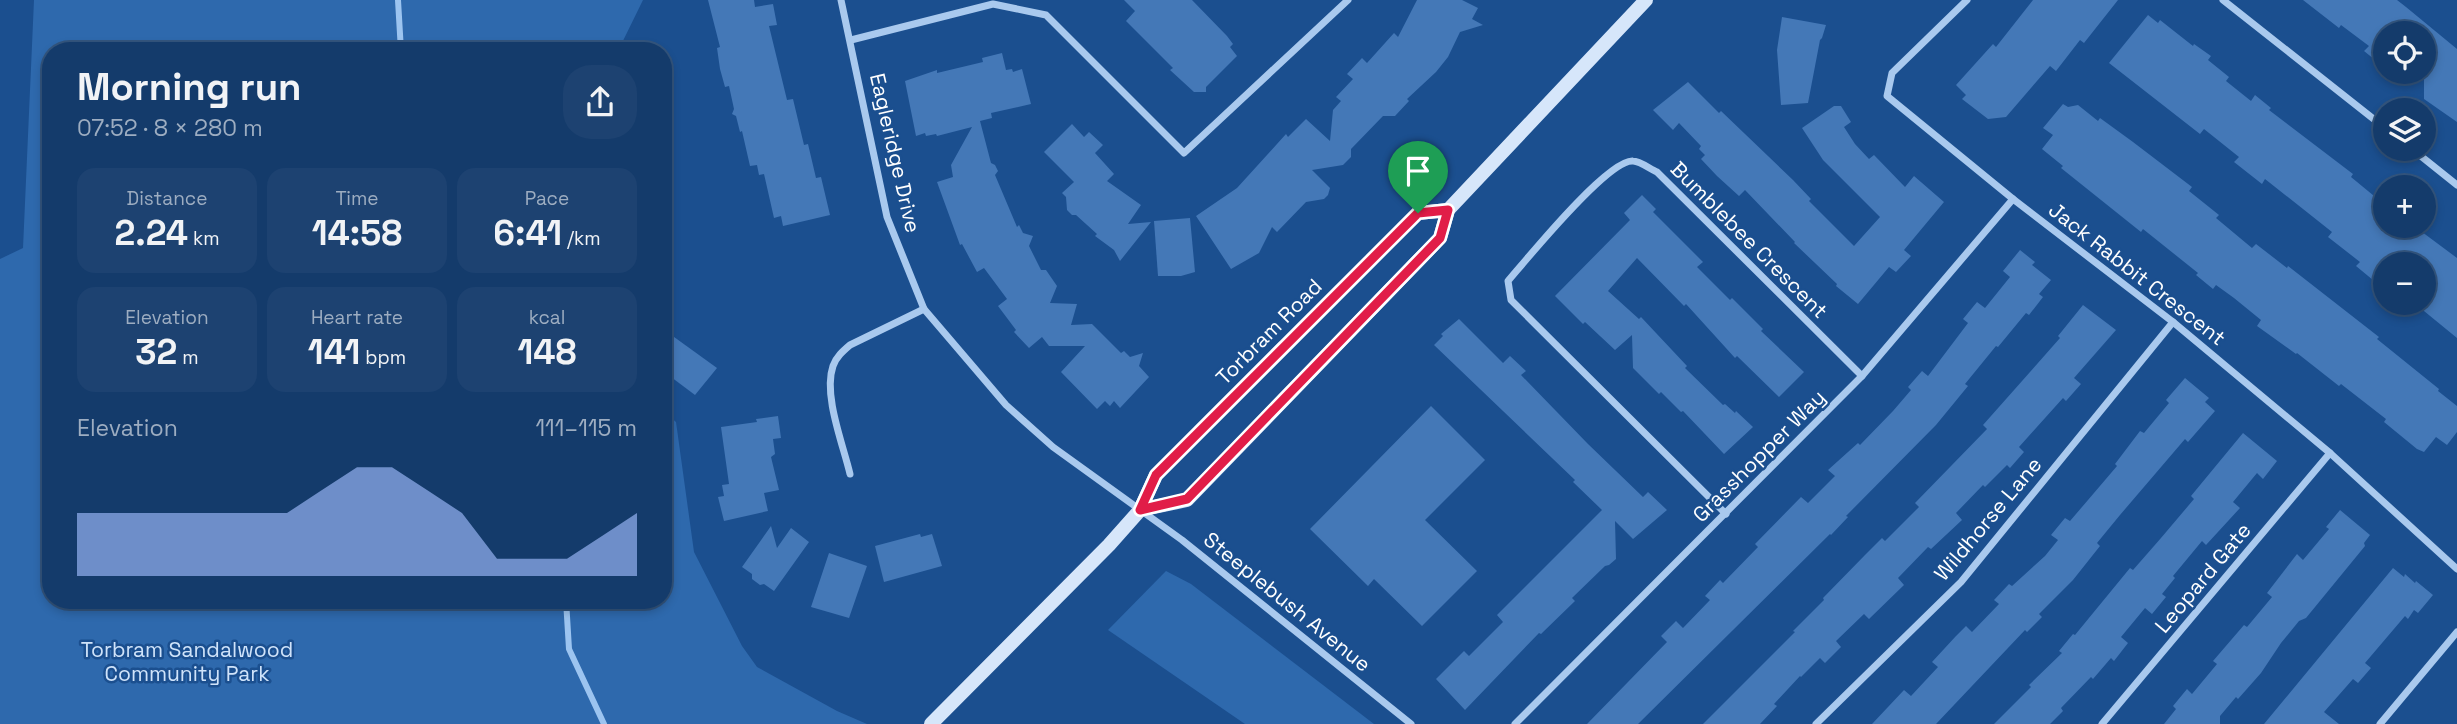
<!DOCTYPE html>
<meta charset="utf-8">
<style>
body{margin:0;font-family:"Space Grotesk",sans-serif;background:#1d4271;color:#f1f3f6;height:100vh;display:flex;flex-direction:column;font-size:26px;white-space:nowrap}
*{box-sizing:border-box;margin:0}
p{font-size:23px;color:#9dadc1}
.icon{flex:none;width:38px;height:38px;fill:none;stroke:currentColor;stroke-width:2;stroke-linecap:round;stroke-linejoin:round}
.map{position:relative;flex:1;overflow:hidden}
.details{position:absolute;left:42px;top:42px;width:630px;height:567px;display:flex;flex-direction:column;background:#143b6b;border-radius:28px;box-shadow:0 4px 10px #0003,0 0 0 2px #33557e}
.details>*{flex:none}
.controls{position:absolute;left:2373px;top:21px;display:grid;gap:14px}
.controls a{display:grid;place-items:center;width:63px;height:63px;border-radius:50%;background:#143b6b;box-shadow:0 4px 10px #0003,0 0 0 2px #33557e;font-size:35px}
.pin{position:absolute;display:grid;place-items:center;width:60px;height:60px;color:#fff;margin:-72px -30px;border-radius:50% 50% 50% 0;rotate:-45deg;box-shadow:0 0 7px #0007}
.pin .icon{rotate:45deg}
.round{display:grid;place-items:center;flex:none;width:74px;height:74px;border-radius:28px;background:#1d4271}
.summary{display:flex;align-items:center;justify-content:space-between;height:119px;padding:0 35px}
h1{font-size:38px;font-weight:800;line-height:52px}
.stats{display:grid;grid-template-columns:repeat(3,1fr);gap:10px;height:119px;padding:7px 35px}
.stats div{display:grid;align-content:center;border-radius:18px;background:#1d4271;text-align:center}
.stats b{font-size:35px;font-weight:800}
.stats small{font-size:19px;font-weight:400}
.stats p{font-size:19px}
.chart{height:196px;padding:14px 35px}
.chart p{display:flex;justify-content:space-between}
.chart svg{width:100%;height:126px;margin-top:7px;fill:#95b2f1;opacity:.7}
.map>svg:first-child{display:block}
.green{fill:#2e69ad}
.lines{fill:none;stroke-linecap:round;stroke-linejoin:round}
.stream{stroke:#9cc4f0;stroke-width:6}
.building{fill:#4478b7}
.minor{stroke:#a9c9ee;stroke-width:7}
.secondary{stroke:#d6e6fa;stroke-width:14}
.route-casing{stroke:#fff;stroke-width:14}
.route{stroke:#e11d48;stroke-width:9}
.labels{text-anchor:middle;stroke-width:5;stroke-linejoin:round;paint-order:stroke}
.street-label{font-size:21px;fill:#fff;stroke:#1b4f8f}
.park-label{font-size:21px;fill:#cfe3fa;stroke:#1b4f8f}
</style>
<div class="map">
<svg width="2457" height="724" viewBox="0 0 2457 724">
<rect width="100%" height="100%" fill="#1b4f8f"/>
<g class="green">
<path d="M34,0H643L618,51H51V600H663V411L676,422L694,552L742,646L757,667L837,711L867,724H0V259L23,248Z"/>
<path d="M1166,571L1191,584L1374,724H1245L1108,630Z"/>
</g>
<g class="lines">
<g class="stream">
<path d="M398,0L401,51"/>
<path d="M566,600L569,649L604,724"/>
</g>
</g>
<g class="building">
<path d="M708,0H754L755,7L773,4L777,25L769,26L787,100L793,99L804,145L808,144L816,178L821,177L830,215L783,226L781,216L774,218L764,174L759,175L757,165L750,166L742,131L740,132L736,116L732,114L734,109L729,86L725,87L720,69L717,48L720,47Z"/>
<path d="M1124,0H1192L1227,36L1233,44L1230,47L1237,56L1206,87V92H1194L1170,70L1173,68L1126,21L1135,11Z"/>
<path d="M1417,0H1462L1478,8L1472,19L1483,25L1460,32L1448,57L1436,72L1407,99L1409,101L1395,116H1383L1351,149V157L1343,165L1312,170L1330,188L1328,195L1324,199L1306,202L1277,232L1272,227L1259,253L1231,269L1196,216L1237,188L1286,134L1288,137L1306,119L1330,141L1333,110L1341,101L1336,97L1353,79L1347,74L1362,58L1367,63L1394,33L1398,37Z"/>
<path d="M2033,0H2118L2084,43L2080,40L2056,71L2050,66L2006,117L1988,119L1962,99L1966,95L1956,85L1993,44L1996,47Z"/>
<path d="M2303,0H2397L2406,7L2457,49V122L2424,99V33H2385V68L2364,51L2369,46L2341,25L2339,28Z"/>
<path d="M2148,15L2158,23L2160,20L2193,46L2194,44L2211,56L2208,60L2229,77L2226,81L2251,101L2255,95L2271,108L2269,110L2353,174L2351,177L2385,205V226H2414L2457,258V338L2424,311V264H2385V290L2356,266L2360,262L2328,237L2332,232L2265,179L2262,184L2234,162L2239,157L2204,129L2200,134L2109,63Z"/>
<path d="M1782,17L1826,25L1822,38L1820,40L1808,103L1781,105L1777,50Z"/>
<path d="M1002,53L1006,70L1012,69L1013,72L1022,69L1031,104L991,113L992,118L980,121L991,163L995,165L998,171L995,175L1017,227L1019,225L1023,233L1033,236L1029,246L1041,270H1046L1057,286L1050,303L1077,304L1071,325L1092,324L1121,353L1124,351L1130,357L1143,353L1139,366L1149,377L1120,408L1114,401L1110,406L1105,401L1097,409L1061,372L1085,346H1049L1042,337L1029,348L1014,332L1016,330L998,306L1007,299L984,268L977,272L962,244L960,245L937,182L953,177L951,165L972,127L937,136L936,134L926,136L925,133L916,136L905,81L937,70V73L983,62L982,58Z"/>
<path d="M1688,82L1719,113L1721,111L1793,180L1811,199L1809,201L1854,246L1880,217L1823,160L1802,128L1834,106H1841L1851,122L1844,127L1855,144L1869,159L1874,155L1905,187L1914,176L1944,202L1904,250L1911,256L1896,272L1889,267L1858,304L1836,286L1837,284L1794,243L1795,242L1745,190L1739,196L1717,176L1701,159L1705,155L1699,149L1701,146L1679,123L1673,130L1653,110Z"/>
<path d="M2063,104L2068,107L2078,105L2098,121L2100,118L2133,142L2192,187L2189,191L2219,215L2216,218L2252,248L2256,244L2287,268L2288,266L2379,337L2377,339L2439,389L2438,391L2457,406V432L2447,445L2436,437L2424,452L2417,449L2384,422L2386,419L2341,384L2339,386L2297,353L2296,354L2257,326L2261,320L2234,298L2216,285L2213,289L2196,275L2198,273L2143,229L2141,232L2061,168L2063,166L2042,149L2053,135L2043,128Z"/>
<path d="M1072,124L1084,137L1089,132L1103,145L1095,153L1114,174L1107,181L1141,205L1128,224L1151,222L1120,261L1114,250L1095,236L1097,234L1076,215H1072L1067,210L1066,197L1062,193L1074,182L1044,152Z"/>
<path d="M1642,195L1656,209L1653,212L1703,262L1697,267L1730,300L1732,298L1763,329L1761,331L1804,372L1779,397L1737,356L1735,358L1686,304L1684,306L1637,258L1608,291L1639,319L1641,317L1687,366L1685,368L1723,405L1725,404L1735,413L1736,411L1753,427L1724,454L1683,411L1681,412L1661,392L1659,394L1633,368L1632,335L1615,350L1585,322L1583,324L1555,296L1630,220L1624,213Z"/>
<path d="M1190,218L1195,272L1181,276H1158L1154,221Z"/>
<path d="M2020,250L2035,262L2032,265L2051,280L2039,294L2043,297L2029,315L2026,313L1998,347L1996,346L1965,384L1968,386L1936,425L1846,516L1848,517L1831,535L1830,534L1638,724H1587L1667,642L1661,636L1676,621L1683,628L1710,600L1705,596L1720,580L1723,583L1758,547L1755,544L1801,497L1808,503L1835,476L1828,470L1858,443L1860,445L1893,411L1911,390L1908,387L1922,371L1928,376L1968,323L1963,319L1977,302L1985,308L2010,277L2003,271Z"/>
<path d="M2083,305L2116,330L2074,378L2081,384L2066,401L2063,398L2019,447L2024,452L2010,468L2007,465L1985,487L1983,485L1956,513L1962,520L1931,549L1928,547L1898,578L1904,585L1869,619L1864,614L1836,641L1841,647L1825,663L1820,658L1801,677L1800,676L1774,704L1777,706L1760,724H1703L1795,632L1793,631L1824,600L1823,598L1865,555L1882,538L1885,541L1919,507L1915,503L1987,429L1983,425L2060,338L2058,336Z"/>
<path d="M1459,319L1503,363L1510,356L1526,371L1521,375L1588,444L1643,497L1648,492L1667,510L1633,539L1615,521L1616,559L1609,565L1605,566L1572,598L1575,601L1541,634L1539,633L1465,710L1436,679L1464,651L1469,656L1503,622L1497,615L1602,510L1573,482L1575,480L1434,345L1443,336L1441,334Z"/>
<path d="M663,329L717,368L695,395L663,371Z"/>
<path d="M2185,378L2209,398L2205,402L2215,411L2188,442L2185,439L2120,515L2097,543L2100,546L2073,580L2039,614L2042,617L2027,632L2025,630L1936,724H1872L1904,690L1911,696L1938,667L1932,662L1956,636L1966,626L1972,632L1999,604L1994,600L2009,584L2012,586L2045,556L2058,540L2051,535L2065,518L2070,521L2088,500L2117,466L2115,464L2140,431L2144,433L2169,403L2166,400Z"/>
<path d="M1431,406L1485,460L1425,520L1477,571L1422,626L1374,579L1368,586L1310,529Z"/>
<path d="M778,416L781,438L773,439L775,454L771,457L779,490L764,493L768,511L724,521L718,497L724,496L722,485L729,484L721,427L757,422L756,419Z"/>
<path d="M2243,433L2277,461L2263,479L2257,473L2233,502L2240,508L2206,545L2202,541L2173,576L2175,578L2162,594L2166,597L2152,614L2145,608L2121,637L2128,643L2114,661L2111,658L2093,679L2091,677L2061,708L2063,711L2050,724H1994L2031,687L2029,685L2062,653L2059,651L2073,634L2075,635L2130,568L2133,570L2161,538L2194,499L2191,496Z"/>
<path d="M2340,510L2370,535L2364,543L2365,546L2306,618L2299,621L2281,643L2261,673L2238,699L2236,697L2220,716V724H2164L2176,709L2173,706L2187,689L2192,694L2217,664L2213,661L2244,625L2247,627L2272,597L2267,593L2297,554L2303,560L2329,529L2326,527Z"/>
<path d="M771,526L777,548L791,528L809,542L774,591L764,584L760,585L752,579V574L742,567Z"/>
<path d="M920,534L921,537L932,534L942,566L884,582L875,546Z"/>
<path d="M829,553L867,566L849,618L811,607Z"/>
<path d="M2393,568L2404,577L2405,574L2415,583L2416,581L2433,595L2418,613L2414,610L2408,619L2405,616L2365,663L2371,668L2358,683L2353,679L2324,712L2339,724H2264Z"/>
</g>
<g class="lines">
<g class="minor">
<path d="M841,0L887,217L924,309L1006,405L1053,447L1182,540L1411,724"/>
<path d="M1967,0L1892,73L1887,96L2013,199L2173,322L2330,453L2457,569"/>
<path d="M2223,0L2385,128"/>
<path d="M851,40L993,4L1046,15L1184,153L1348,0"/>
<path d="M2412,149L2457,185"/>
<path d="M850,474C843,444 823,395 833,366C836,357 843,351 850,345L924,309"/>
<path d="M1726,514L1511,300L1508,281C1527,259 1608,159 1633,161C1640,161 1650,169 1657,172L1862,376"/>
<path d="M1515,724L1862,376L2013,199"/>
<path d="M1816,724L1961,582L2173,322"/>
<path d="M2102,724L2330,453"/>
<path d="M2380,724L2457,632"/>
</g>
<g class="secondary">
<path d="M1140,510L1187,500L1440,238L1448,210L1646,0"/>
<path d="M931,724L1109,545L1140,510L1156,475L1418,213L1448,210"/>
</g>
</g>
<g class="lines">
<defs>
<path id="route" d="M1448,210L1440,238L1187,499L1140,510L1156,475L1418,213Z"/>
</defs>
<use href="#route" class="route-casing"/>
<use href="#route" class="route"/>
</g>
<g class="labels">
<g class="street-label">
<text transform="translate(895 153) rotate(77)" y="7">Eagleridge Drive</text>
<text transform="translate(1749 240) rotate(45)" y="7">Bumblebee Crescent</text>
<text transform="translate(2137 274) rotate(38)" y="7">Jack Rabbit Crescent</text>
<text transform="translate(1269 332) rotate(-45)" y="7">Torbram Road</text>
<text transform="translate(1759 456) rotate(-45)" y="7">Grasshopper Way</text>
<text transform="translate(1988 519) rotate(-50)" y="7">Wildhorse Lane</text>
<text transform="translate(2203 578) rotate(-50)" y="7">Leopard Gate</text>
<text transform="translate(1287 602) rotate(39)" y="7">Steeplebush Avenue</text>
</g>
<g class="park-label">
<text x="187" y="657">Torbram Sandalwood<tspan x="187" dy="24">Community Park</tspan></text>
</g>
</g>
</svg>
<div class="controls">
<a><svg class="icon" aria-label="locate" viewBox="0 0 24 24"><circle cx="12" cy="12" r="6"/><path d="M12 2v4M12 18v4M2 12h4M18 12h4"/></svg></a>
<a><svg class="icon" aria-label="layers" viewBox="0 0 24 24"><path d="M12 4l9 5-9 5-9-5zM3 14l9 5 9-5"/></svg></a>
<a>+</a>
<a>−</a>
</div>
<div class="pin" style="left:1418px;top:213px;background:#1e9e55"><svg class="icon" aria-label="arrive" viewBox="0 0 24 24"><path d="M6 21V4h12l-3 4 3 4H6"/></svg></div>
<section class="details">
<div class="summary"><div><h1>Morning run</h1><p>07:52 · 8 × 280 m</p></div><a class="round"><svg class="icon" aria-label="share" viewBox="0 0 24 24"><path d="M12 15V3M7 8l5-5 5 5M5 13v7h14v-7"/></svg></a></div>
<div class="stats">
<div><p>Distance</p><b>2.24<small> km</small></b></div>
<div><p>Time</p><b>14:58</b></div>
<div><p>Pace</p><b>6:41<small> /km</small></b></div>
</div>
<div class="stats">
<div><p>Elevation</p><b>32<small> m</small></b></div>
<div><p>Heart rate</p><b>141<small> bpm</small></b></div>
<div><p>kcal</p><b>148</b></div>
</div>
<div class="chart"><p><span>Elevation</span>111–115 m</p>
<svg viewBox="0 0 160 44" preserveAspectRatio="none"><path d="M0 44V22L10 22L20 22L30 22L40 22L50 22L60 22L70 14L80 6L90 6L100 14L110 22L120 38L130 38L140 38L150 30L160 22V44z"/></svg>
</div>
</section>
</div>
